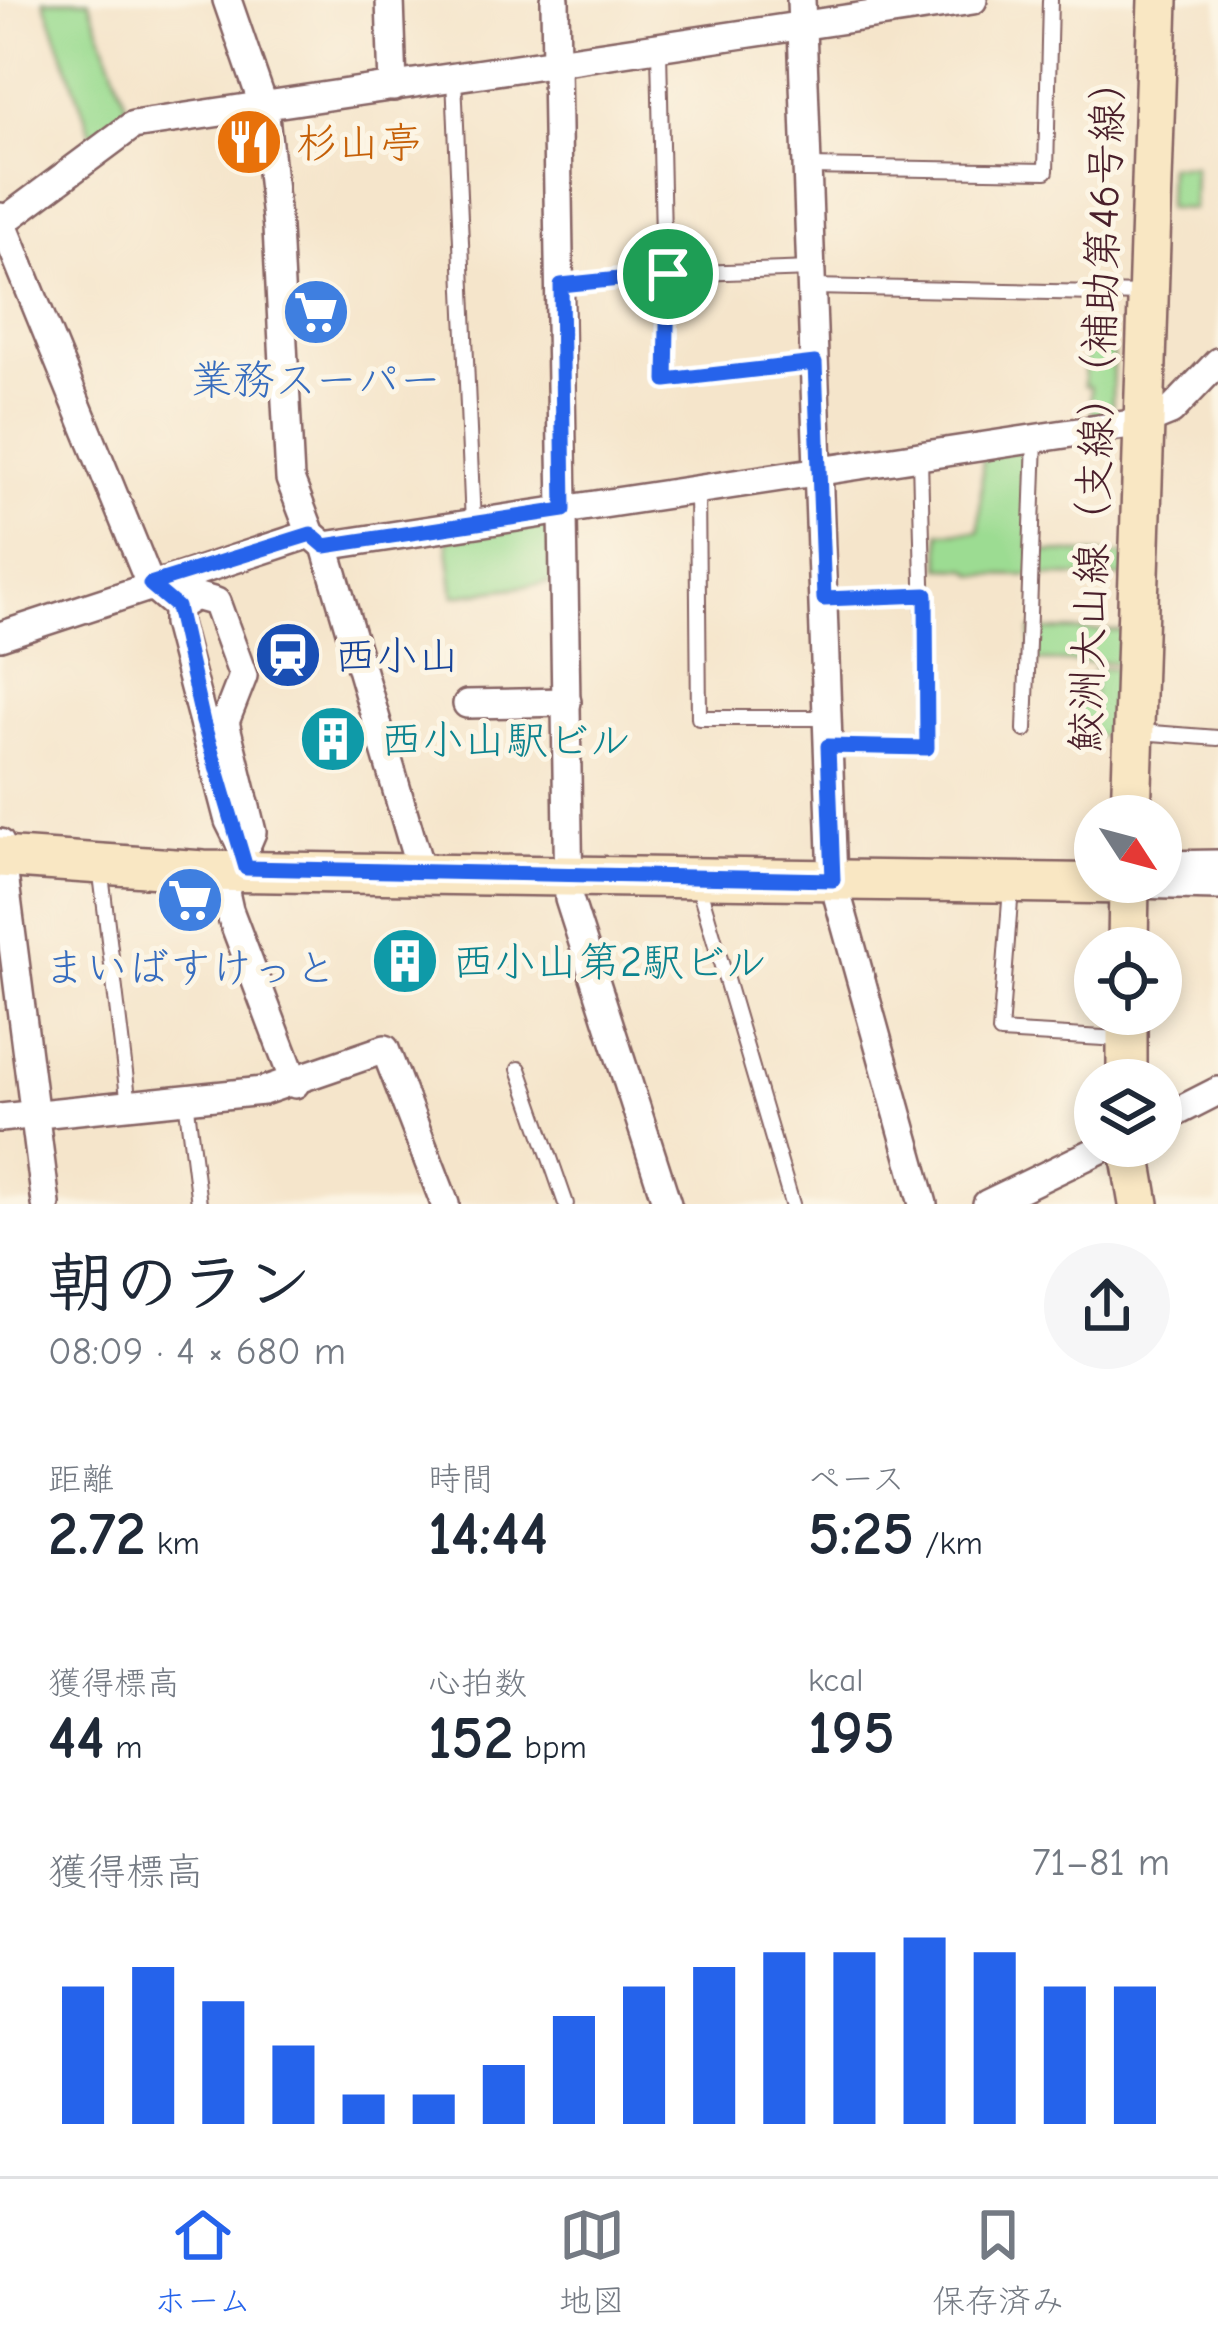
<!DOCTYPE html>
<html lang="ja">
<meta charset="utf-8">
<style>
body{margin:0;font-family:"Comic Neue","Klee One",sans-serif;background:#f6f6f7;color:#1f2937;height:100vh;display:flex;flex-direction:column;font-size:45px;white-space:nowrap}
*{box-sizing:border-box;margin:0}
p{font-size:39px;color:#747a83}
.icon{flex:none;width:66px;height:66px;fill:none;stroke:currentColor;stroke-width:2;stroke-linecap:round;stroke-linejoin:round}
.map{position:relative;height:1204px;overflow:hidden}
.drawer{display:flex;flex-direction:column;background:#fff;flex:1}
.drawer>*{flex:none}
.needle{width:78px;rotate:126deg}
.tools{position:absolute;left:1074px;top:795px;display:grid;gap:24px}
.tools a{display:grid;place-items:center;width:108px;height:108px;border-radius:50%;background:#fff;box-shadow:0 6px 18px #0003;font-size:60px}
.pin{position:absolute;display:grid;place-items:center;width:102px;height:102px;color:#fff;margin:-51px;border:6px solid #fff;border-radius:50%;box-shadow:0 3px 12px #0007}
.round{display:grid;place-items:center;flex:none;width:126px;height:126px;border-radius:63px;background:#f6f6f7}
.headline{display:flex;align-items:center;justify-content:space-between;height:204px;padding:0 48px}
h1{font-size:66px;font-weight:700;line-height:90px}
.metrics{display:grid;grid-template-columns:repeat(3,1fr);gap:18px;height:204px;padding:12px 48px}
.metrics div{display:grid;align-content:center}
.metrics b{font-size:60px;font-weight:700}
.metrics small{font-size:33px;font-weight:400}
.metrics p{font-size:33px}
.chart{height:336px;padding:24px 48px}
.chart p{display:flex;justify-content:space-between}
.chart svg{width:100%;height:216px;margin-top:12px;stroke:#2563eb;stroke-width:6}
.menu{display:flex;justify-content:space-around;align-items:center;height:168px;border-top:3px solid #e0e1e3;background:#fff;font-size:33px;color:#747a83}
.menu a{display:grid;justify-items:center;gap:6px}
.menu .active{color:#2563eb}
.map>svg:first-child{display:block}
.green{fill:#9cdc92;stroke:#737e5e;stroke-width:3}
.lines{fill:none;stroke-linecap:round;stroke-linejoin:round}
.lane-casing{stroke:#866463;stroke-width:18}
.street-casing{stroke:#866463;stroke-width:32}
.secondary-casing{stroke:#866463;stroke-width:44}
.lane{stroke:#fff;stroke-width:14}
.street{stroke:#fff;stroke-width:27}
.secondary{stroke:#f9e7c3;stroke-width:39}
.route-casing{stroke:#fff;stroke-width:24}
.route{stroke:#2563eb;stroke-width:15}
.labels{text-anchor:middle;stroke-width:10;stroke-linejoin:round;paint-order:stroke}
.food-label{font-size:42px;fill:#c56008;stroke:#fcf5e5;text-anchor:start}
.shop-label{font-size:42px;fill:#366cbe;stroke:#fcf5e5}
.street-label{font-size:42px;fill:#4a1f2b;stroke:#fcf5e5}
.transit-label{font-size:42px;fill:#164399;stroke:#fcf5e5;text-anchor:start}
.culture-label{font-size:42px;fill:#0d838f;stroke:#fcf5e5;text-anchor:start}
</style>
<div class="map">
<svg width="1218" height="1204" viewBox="0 0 1218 1204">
<rect width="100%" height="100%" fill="#fcf5e5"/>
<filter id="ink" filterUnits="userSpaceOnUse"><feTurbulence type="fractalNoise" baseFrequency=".00833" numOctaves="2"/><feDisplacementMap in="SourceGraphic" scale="24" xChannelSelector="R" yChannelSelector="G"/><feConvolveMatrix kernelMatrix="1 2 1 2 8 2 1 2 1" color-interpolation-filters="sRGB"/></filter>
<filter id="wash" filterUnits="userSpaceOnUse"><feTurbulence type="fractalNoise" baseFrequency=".004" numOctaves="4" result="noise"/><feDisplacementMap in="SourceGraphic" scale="48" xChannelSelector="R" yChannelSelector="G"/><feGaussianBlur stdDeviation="2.7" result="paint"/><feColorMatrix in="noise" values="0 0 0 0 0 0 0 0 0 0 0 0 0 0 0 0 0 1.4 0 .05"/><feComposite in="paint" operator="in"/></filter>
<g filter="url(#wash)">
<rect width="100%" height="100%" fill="#f5e5cb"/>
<g class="green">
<path d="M44,0H89L129,112L93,139Z"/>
<path d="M1168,166H1194L1193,209L1167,208Z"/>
<path d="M1085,350H1113L1112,419L1092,420L1090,387L1084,386Z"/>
<path d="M1031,447L1030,551L1126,555V577L976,575L968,569L941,568L940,532L979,531L983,454Z"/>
<path d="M553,524L555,582L454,596L447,539Z"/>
<path d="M1031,630L1123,631L1122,663L1030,661Z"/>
<path d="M1094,668L1125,669L1123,736L1075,735L1076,703H1093Z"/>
</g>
</g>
<g filter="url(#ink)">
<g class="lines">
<defs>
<g id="lane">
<path d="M659,50L666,379L815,363"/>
<path d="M454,78L473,524"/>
<path d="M808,167L1046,171L1050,0"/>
<path d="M561,285L668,274L811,269"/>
<path d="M812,287L1145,294"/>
<path d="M697,487L699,718H828"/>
<path d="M823,599L926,595"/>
<path d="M1025,730L1035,439"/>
<path d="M1139,732L1218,738"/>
<path d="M828,746L927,749L920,457"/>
<path d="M100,866L129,1105"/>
<path d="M697,881L792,1204"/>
<path d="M1011,888L1000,1032L1121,1039"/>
<path d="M519,1069L566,1204"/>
<path d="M186,1099L199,1204"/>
</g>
<g id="street">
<path d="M227,0L264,107L277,228L290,479L311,534L325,546L421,872"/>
<path d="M390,0L393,87"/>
<path d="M555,0L569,899L667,1204"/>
<path d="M801,0L833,880L923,1204"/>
<path d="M0,217L150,584L177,607"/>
<path d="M0,224L133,125L973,0"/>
<path d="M325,546L1144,422L1171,411L1218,362"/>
<path d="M195,596L216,602L243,676L225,722L252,832L244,851L229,821L177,623V607Z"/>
<path d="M0,636L311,534"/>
<path d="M467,704L567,702"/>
<path d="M0,843L46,1204"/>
<path d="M1161,865L1218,864"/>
<path d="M233,869L225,892L229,910L295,1084"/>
<path d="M1129,884L1218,886"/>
<path d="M0,1118L263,1091L385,1049L445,1204"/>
<path d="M1161,1120L1218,1091"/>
<path d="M987,1204L1107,1146"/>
</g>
<g id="secondary">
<path d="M1131,816L1158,0"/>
<path d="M0,857L204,871L1129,884"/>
<path d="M1128,948L1129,882"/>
<path d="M1127,1080V1014"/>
<path d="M1129,1146L1139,1204"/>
</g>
</defs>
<use href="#lane" class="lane-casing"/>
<use href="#street" class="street-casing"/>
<use href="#secondary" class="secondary-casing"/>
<use href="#lane" class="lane"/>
<use href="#street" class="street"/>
<use href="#secondary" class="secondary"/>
</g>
</g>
<g class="lines" filter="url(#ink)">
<defs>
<path id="route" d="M668,274L666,380L815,363L824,599L926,595L927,748L828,746L833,880L246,868L203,722L177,607L150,584L311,534L325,546L564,510L561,285Z"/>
</defs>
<use href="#route" class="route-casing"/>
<use href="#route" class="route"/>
</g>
<defs>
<symbol id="restaurant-disc" viewBox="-11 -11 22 22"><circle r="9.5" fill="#e8710a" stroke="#fcf5e5"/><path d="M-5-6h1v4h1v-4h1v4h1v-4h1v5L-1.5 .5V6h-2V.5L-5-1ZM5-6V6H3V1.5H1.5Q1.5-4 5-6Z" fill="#fff"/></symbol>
<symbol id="supermarket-disc" viewBox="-11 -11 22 22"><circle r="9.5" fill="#3f7fe0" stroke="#fcf5e5"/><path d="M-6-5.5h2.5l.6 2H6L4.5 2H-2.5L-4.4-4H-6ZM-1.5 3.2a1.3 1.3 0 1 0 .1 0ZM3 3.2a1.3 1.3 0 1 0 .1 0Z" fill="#fff"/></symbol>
<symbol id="station-disc" viewBox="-11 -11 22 22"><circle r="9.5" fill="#1a4fb4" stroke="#fcf5e5"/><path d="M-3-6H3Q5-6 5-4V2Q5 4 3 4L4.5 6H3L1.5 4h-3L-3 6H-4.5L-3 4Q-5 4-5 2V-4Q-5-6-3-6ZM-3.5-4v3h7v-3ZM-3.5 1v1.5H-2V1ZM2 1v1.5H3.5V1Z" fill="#fff"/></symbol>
<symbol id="building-disc" viewBox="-11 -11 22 22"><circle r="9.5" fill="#0f9aa8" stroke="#fcf5e5"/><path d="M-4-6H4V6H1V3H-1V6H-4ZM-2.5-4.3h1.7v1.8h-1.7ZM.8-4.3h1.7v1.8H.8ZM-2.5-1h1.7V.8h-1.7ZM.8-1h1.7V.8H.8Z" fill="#fff"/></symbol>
</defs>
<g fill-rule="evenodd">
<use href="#restaurant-disc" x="211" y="104" width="76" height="76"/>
<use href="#supermarket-disc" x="278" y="274" width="76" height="76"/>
<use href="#station-disc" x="250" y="617" width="76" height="76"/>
<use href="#building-disc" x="295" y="701" width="76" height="76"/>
<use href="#supermarket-disc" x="152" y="862" width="76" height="76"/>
<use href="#building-disc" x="367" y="923" width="76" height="76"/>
</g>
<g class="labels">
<g class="food-label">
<text x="296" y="157">杉山亭</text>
</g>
<g class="shop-label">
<text x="316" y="394">業務スーパー</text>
<text x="190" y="982">まいばすけっと</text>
</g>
<g class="street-label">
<text transform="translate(1096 406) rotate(-88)" y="15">鮫洲大山線（支線）（補助第46号線）</text>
</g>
<g class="transit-label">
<text x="334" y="670">西小山</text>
</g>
<g class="culture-label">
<text x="380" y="754">西小山駅ビル</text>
<text x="452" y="976">西小山第2駅ビル</text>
</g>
</g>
</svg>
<div class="tools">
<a><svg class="needle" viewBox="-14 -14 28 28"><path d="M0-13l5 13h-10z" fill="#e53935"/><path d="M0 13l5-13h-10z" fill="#747a83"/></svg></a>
<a><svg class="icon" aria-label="locate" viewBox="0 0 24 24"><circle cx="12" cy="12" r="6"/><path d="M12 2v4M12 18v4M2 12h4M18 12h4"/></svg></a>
<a><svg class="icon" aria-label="layers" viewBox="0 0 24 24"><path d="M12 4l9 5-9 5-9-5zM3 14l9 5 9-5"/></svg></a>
</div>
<div class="pin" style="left:668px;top:274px;background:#1e9e55"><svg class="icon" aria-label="arrive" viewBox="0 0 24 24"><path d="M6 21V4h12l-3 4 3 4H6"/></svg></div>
</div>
<section class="drawer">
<div class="headline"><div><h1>朝のラン</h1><p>08:09 · 4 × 680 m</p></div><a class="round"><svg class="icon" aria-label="share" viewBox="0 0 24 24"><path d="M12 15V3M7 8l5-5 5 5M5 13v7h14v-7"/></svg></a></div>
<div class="metrics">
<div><p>距離</p><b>2.72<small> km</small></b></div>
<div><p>時間</p><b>14:44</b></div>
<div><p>ペース</p><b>5:25<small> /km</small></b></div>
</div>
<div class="metrics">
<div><p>獲得標高</p><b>44<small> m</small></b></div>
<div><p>心拍数</p><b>152<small> bpm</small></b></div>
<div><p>kcal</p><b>195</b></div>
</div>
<div class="chart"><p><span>獲得標高</span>71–81 m</p>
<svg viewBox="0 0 160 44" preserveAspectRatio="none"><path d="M5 44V16M15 44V12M25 44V19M35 44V28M45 44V38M55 44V38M65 44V32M75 44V22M85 44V16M95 44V12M105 44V9M115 44V9M125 44V6M135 44V9M145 44V16M155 44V16"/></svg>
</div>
</section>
<nav class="menu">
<a class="active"><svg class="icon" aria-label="home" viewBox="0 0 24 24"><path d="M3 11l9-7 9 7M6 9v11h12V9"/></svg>ホーム</a>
<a><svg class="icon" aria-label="map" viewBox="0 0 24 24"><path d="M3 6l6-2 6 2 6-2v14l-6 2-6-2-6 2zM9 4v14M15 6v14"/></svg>地図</a>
<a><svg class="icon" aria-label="saved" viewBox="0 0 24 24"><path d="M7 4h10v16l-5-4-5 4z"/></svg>保存済み</a>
</nav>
